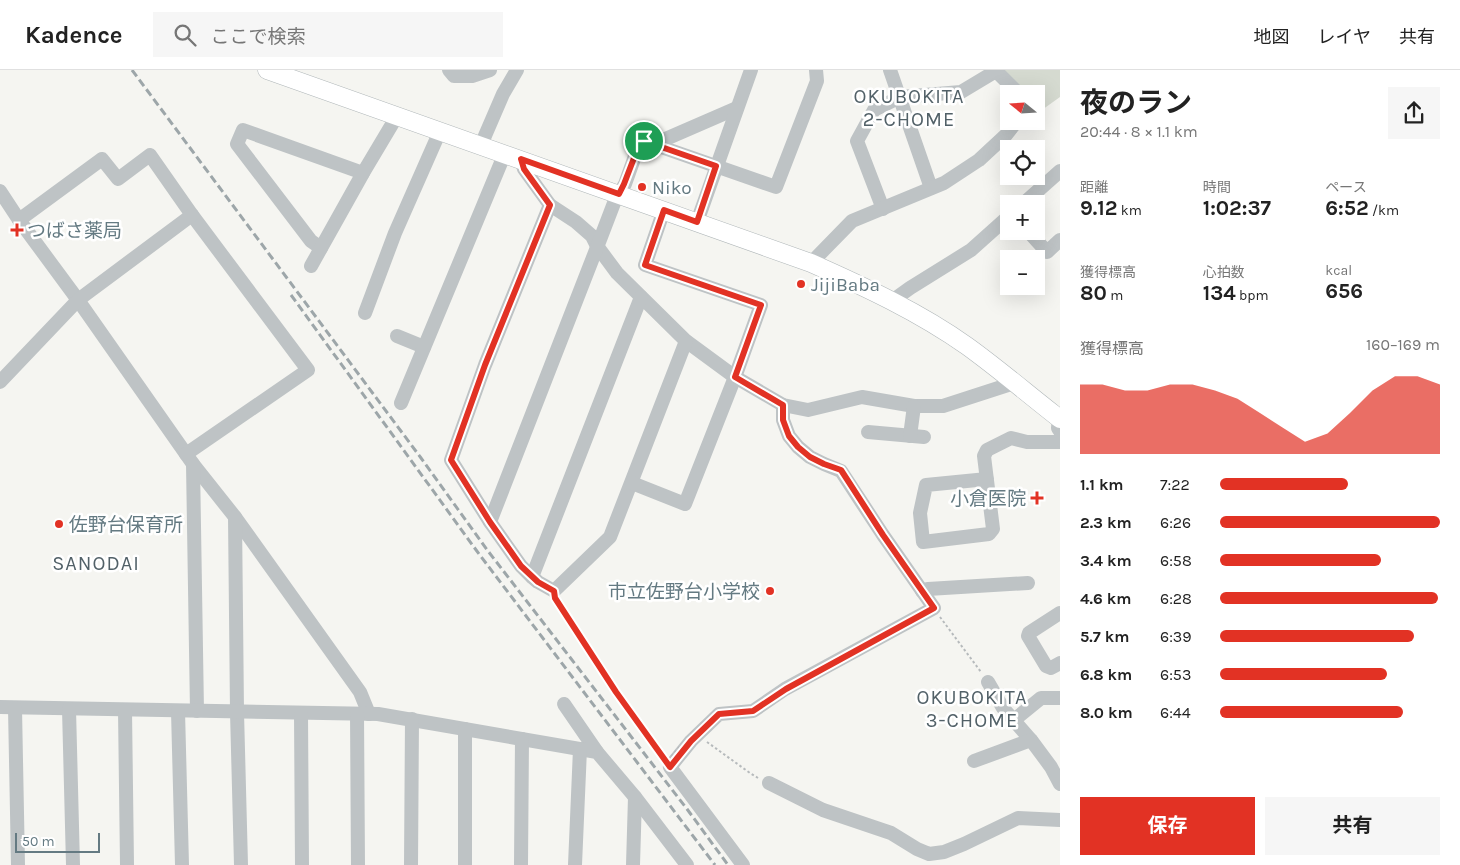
<!DOCTYPE html>
<html lang="ja">
<meta charset="utf-8">
<style>
body{margin:0;font-family:Karla,"Noto Sans JP",sans-serif;background:#f6f6f6;color:#222;height:100vh;display:flex;flex-direction:column;font-size:19px;white-space:nowrap}
*{box-sizing:border-box;margin:0}
p{font-size:16px;color:#767676}
.icon{flex:none;width:28px;height:28px;fill:none;stroke:currentColor;stroke-width:2;stroke-linecap:round;stroke-linejoin:round}
.map{position:relative;flex:1;overflow:hidden}
.drawer{display:flex;flex-direction:column;background:#fff;width:400px}
.drawer>*{flex:none}
.needle{width:32px;rotate:288deg}
.fabs{position:absolute;left:1000px;top:15px;display:grid;gap:10px}
.fabs a{display:grid;place-items:center;width:45px;height:45px;border-radius:0px;background:#fff;box-shadow:0 5px 20px #0002;font-size:25px}
.scale{position:absolute;left:15px;bottom:12px;width:85px;box-sizing:border-box;padding-left:5px;border:2px solid #647a82;border-top:0;font-size:14px;line-height:18px;white-space:nowrap;color:#647a82;-webkit-text-stroke:4px #fff;paint-order:stroke}
.pin{position:absolute;display:grid;place-items:center;width:42px;height:42px;color:#fff;margin:-21px;border:2px solid #fff;border-radius:50%;box-shadow:0 1px 5px #0007}
.round{display:grid;place-items:center;flex:none;width:52px;height:52px;border-radius:0px;background:#f6f6f6}
.headline{display:flex;align-items:center;justify-content:space-between;height:85px;padding:0 20px}
h1{font-size:28px;font-weight:700;line-height:38px}
.figures{display:grid;grid-template-columns:repeat(3,1fr);gap:8px;height:85px;padding:5px 20px}
.figures div{display:grid;align-content:center}
.figures b{font-size:21px;font-weight:700}
.figures small{font-size:14px;font-weight:400}
.figures p{font-size:14px}
.chart{height:140px;padding:10px 20px}
.chart p{display:flex;justify-content:space-between}
.chart svg{width:100%;height:90px;margin-top:5px;fill:#e23224;opacity:.7}
.primary-button{display:flex;gap:10px;margin-top:auto;padding:10px 20px}
.primary-button a{flex:1;height:58px;border-radius:0px;background:#e23224;color:#fff;font-size:20px;font-weight:700;line-height:58px;text-align:center}
.primary-button a+a{background:#f6f6f6;color:#222}
ul{padding:0 20px;list-style:none;font-size:16px}
li{display:grid;grid-template-columns:80px 60px 1fr;align-items:center;height:38px}
li i{height:12px;border-radius:6px;background:#e23224}
header{display:flex;align-items:center;gap:30px;box-sizing:border-box;height:70px;padding:0 25px;background:#fff;border-bottom:1px solid #e0e0e0}
header strong{font-size:24px}
nav{display:flex;gap:28px;margin-inline-start:auto;font-size:18px}
.search{width:350px;height:45px;background:#f6f6f6;display:flex;align-items:center;gap:12px;box-sizing:border-box;padding:0 18px;border-radius:0px;color:#767676;font-size:19px}
main{display:flex;flex:1;min-height:0}
.map>svg:first-child{display:block}
.green{fill:#d5dad0}
.lines{fill:none;stroke-linecap:round;stroke-linejoin:round}
.major-casing{stroke:#afb6b8;stroke-width:19}
.path{stroke:#b6babc;stroke-width:2;stroke-dasharray:2.5 2.5;stroke-linecap:butt}
.minor{stroke:#bec3c5;stroke-width:14}
.major{stroke:#fff;stroke-width:18}
.rail{stroke:#9da6a9;stroke-width:3;stroke-dasharray:8 4;stroke-linecap:butt}
.path-bridge{stroke:#b6babc;stroke-width:2;stroke-dasharray:2.5 2.5;stroke-linecap:butt}
.route-casing{stroke:#fff;stroke-width:10}
.route{stroke:#e23224;stroke-width:6}
.poi-dot{fill:#e23224;stroke:#fff;stroke-width:2}
.labels{text-anchor:middle;stroke-width:5;stroke-linejoin:round;paint-order:stroke}
.poi-label{font-size:19px;fill:#647a82;stroke:#fff;text-anchor:start}
.neighbourhood-label{font-size:20px;letter-spacing:1px;fill:#526168;stroke:#fff}
</style>
<header>
<strong>Kadence</strong>
<div class="search"><svg class="icon" aria-label="search" viewBox="0 0 24 24"><circle cx="10" cy="10" r="6"/><path d="M15 15l6 6"/></svg>ここで検索</div>
<nav><a>地図</a><a>レイヤ</a><a>共有</a></nav>
</header>
<main>
<div class="map">
<svg width="1060" height="795" viewBox="0 0 1060 795">
<rect width="100%" height="100%" fill="#f5f5f1"/>
<path class="green" d="M998,0H1060V27L1039,42L1036,39V24H1021Z"/>
<g class="lines">
<defs>
<path id="major" d="M267,0L811,193C865,217 919,242 967,276C999,299 1029,325 1060,349"/>
</defs>
<use href="#major" class="major-casing"/>
<g class="path">
<path d="M558,532L616,622L662,686"/>
<path d="M940,547L981,602"/>
<path d="M707,672L750,703L758,708"/>
</g>
<g class="minor">
<path d="M449,0L454,6H472L490,0"/>
<path d="M890,0L931,118"/>
<path d="M654,74L737,38"/>
<path d="M481,75L503,24L517,0"/>
<path d="M521,89L524,99L550,135L576,152L592,166L597,176L617,203L686,271L735,307L783,335L808,340L862,327L914,336H943L1014,313"/>
<path d="M0,121L19,150L78,230L193,394L235,447L360,622L369,644"/>
<path d="M1023,134L1060,101"/>
<path d="M883,139L857,71L874,40L900,27L961,22L996,1L1019,24"/>
<path d="M19,150L102,89L118,109L150,85L192,145L308,300L186,384"/>
<path d="M697,152L751,0"/>
<path d="M1028,161L1047,182L1060,170"/>
<path d="M321,178L311,171L237,74L243,60L363,103"/>
<path d="M811,193L852,151L944,113L979,90L1006,65L1017,51"/>
<path d="M311,196L363,103L397,46"/>
<path d="M892,231L910,218L971,180L1009,146"/>
<path d="M365,243L395,163L440,61"/>
<path d="M397,266L424,277"/>
<path d="M686,271L610,467L554,521L538,512L532,507L521,496L490,452L601,167L614,133L625,114L639,75L644,71L776,117L817,11L816,0"/>
<path d="M0,312L78,230L192,145"/>
<path d="M401,333L505,83"/>
<path d="M1059,348L1058,358L1060,361"/>
<path d="M868,362L924,367"/>
<path d="M910,366L914,336"/>
<path d="M193,394L197,641"/>
<path d="M987,409L926,415L920,443L923,472L989,464L993,459L984,386L987,380L1011,368L1027,372H1060"/>
<path d="M632,413L685,434L735,307L761,235L645,195L664,140"/>
<path d="M235,447L237,642L241,795"/>
<path d="M490,452L451,390L485,295L550,135"/>
<path d="M532,507L641,227"/>
<path d="M922,521L928,519L1028,513"/>
<path d="M1060,543L1029,563L1028,566L1046,596L1051,598L1060,593"/>
<path d="M988,612L1003,638L1031,670"/>
<path d="M564,634L597,682"/>
<path d="M0,637L378,644L597,682L635,727L687,795"/>
<path d="M15,638L18,795"/>
<path d="M69,639L73,795"/>
<path d="M125,640L127,795"/>
<path d="M178,641L182,795"/>
<path d="M301,644L302,795"/>
<path d="M357,644L358,795"/>
<path d="M1014,650L1041,628H1060"/>
<path d="M974,691L1031,670L1051,697L1060,714"/>
<path d="M769,713L823,740L891,763L917,779L929,784L944,782L964,774L1018,748L1060,750"/>
<path d="M411,795L412,649"/>
<path d="M465,795V659"/>
<path d="M521,795L522,669"/>
<path d="M575,795L580,679"/>
<path d="M633,795L635,727"/>
<path d="M743,795L670,697L691,671L719,644L753,641L785,619L934,538L883,465L841,401L824,394L810,387L798,377L789,366L783,350V335"/>
</g>
<use href="#major" class="major"/>
<g class="rail">
<path d="M132,0L421,388L488,481L687,739L728,795"/>
<path d="M291,225L479,484L715,795"/>
</g>
<path class="path-bridge" d="M665,694L681,675"/>
</g>
<g class="lines">
<defs>
<path id="route" d="M644,71L716,96L697,152L664,140L645,195L761,235L735,307L783,335V350L789,366L798,377L810,387L824,394L841,400L883,465L934,538L786,619L753,641L719,644L691,671L670,697L616,622L555,528L554,521L538,512L521,496L490,452L451,390L485,295L550,135L524,99L521,89L619,124L624,114L639,75Z"/>
</defs>
<use href="#route" class="route-casing"/>
<use href="#route" class="route"/>
</g>
<g class="poi-dot">
<circle cx="642" cy="117" r="5"/>
<path d="M14.5 152.5h5v5h5v5h-5v5h-5v-5h-5v-5h5z"/>
<circle cx="801" cy="214" r="5"/>
<path d="M1034.5 420.5h5v5h5v5h-5v5h-5v-5h-5v-5h5z"/>
<circle cx="59" cy="454" r="5"/>
<circle cx="770" cy="521" r="5"/>
</g>
<g class="labels">
<g class="poi-label">
<text x="652" y="124">Niko</text>
<text x="27" y="167">つばさ薬局</text>
<text x="811" y="221">JijiBaba</text>
<text x="1026" y="435" text-anchor="end">小倉医院</text>
<text x="69" y="461">佐野台保育所</text>
<text x="760" y="528" text-anchor="end">市立佐野台小学校</text>
</g>
<g class="neighbourhood-label">
<text x="909" y="33">OKUBOKITA<tspan x="909" dy="23">2-CHOME</tspan></text>
<text x="96" y="500">SANODAI</text>
<text x="972" y="634">OKUBOKITA<tspan x="972" dy="23">3-CHOME</tspan></text>
</g>
</g>
</svg>
<div class="fabs">
<a><svg class="needle" viewBox="-14 -14 28 28"><path d="M0-13l5 13h-10z" fill="#e53935"/><path d="M0 13l5-13h-10z" fill="#767676"/></svg></a>
<a><svg class="icon" aria-label="locate" viewBox="0 0 24 24"><circle cx="12" cy="12" r="6"/><path d="M12 2v4M12 18v4M2 12h4M18 12h4"/></svg></a>
<a>+</a>
<a>−</a>
</div>
<div class="scale">50 m</div>
<div class="pin" style="left:644px;top:71px;background:#1e9e55"><svg class="icon" aria-label="arrive" viewBox="0 0 24 24"><path d="M6 21V4h12l-3 4 3 4H6"/></svg></div>
</div>
<section class="drawer">
<div class="headline"><div><h1>夜のラン</h1><p>20:44 · 8 × 1.1 km</p></div><a class="round"><svg class="icon" aria-label="share" viewBox="0 0 24 24"><path d="M12 15V3M7 8l5-5 5 5M5 13v7h14v-7"/></svg></a></div>
<div class="figures">
<div><p>距離</p><b>9.12<small> km</small></b></div>
<div><p>時間</p><b>1:02:37</b></div>
<div><p>ペース</p><b>6:52<small> /km</small></b></div>
</div>
<div class="figures">
<div><p>獲得標高</p><b>80<small> m</small></b></div>
<div><p>心拍数</p><b>134<small> bpm</small></b></div>
<div><p>kcal</p><b>656</b></div>
</div>
<div class="chart"><p><span>獲得標高</span>160–169 m</p>
<svg viewBox="0 0 160 44" preserveAspectRatio="none"><path d="M0 44V10L10 10L20 13L30 13L40 10L50 10L60 13L70 17L80 24L90 31L100 38L110 34L120 24L130 13L140 6L150 6L160 10V44z"/></svg>
</div>
<ul>
<li><b>1.1 km</b>7:22<i style="width:58%"></i></li>
<li><b>2.3 km</b>6:26<i style="width:100%"></i></li>
<li><b>3.4 km</b>6:58<i style="width:73%"></i></li>
<li><b>4.6 km</b>6:28<i style="width:99%"></i></li>
<li><b>5.7 km</b>6:39<i style="width:88%"></i></li>
<li><b>6.8 km</b>6:53<i style="width:76%"></i></li>
<li><b>8.0 km</b>6:44<i style="width:83%"></i></li>
</ul>
<div class="primary-button"><a>保存</a><a>共有</a></div>
</section>
</main>
